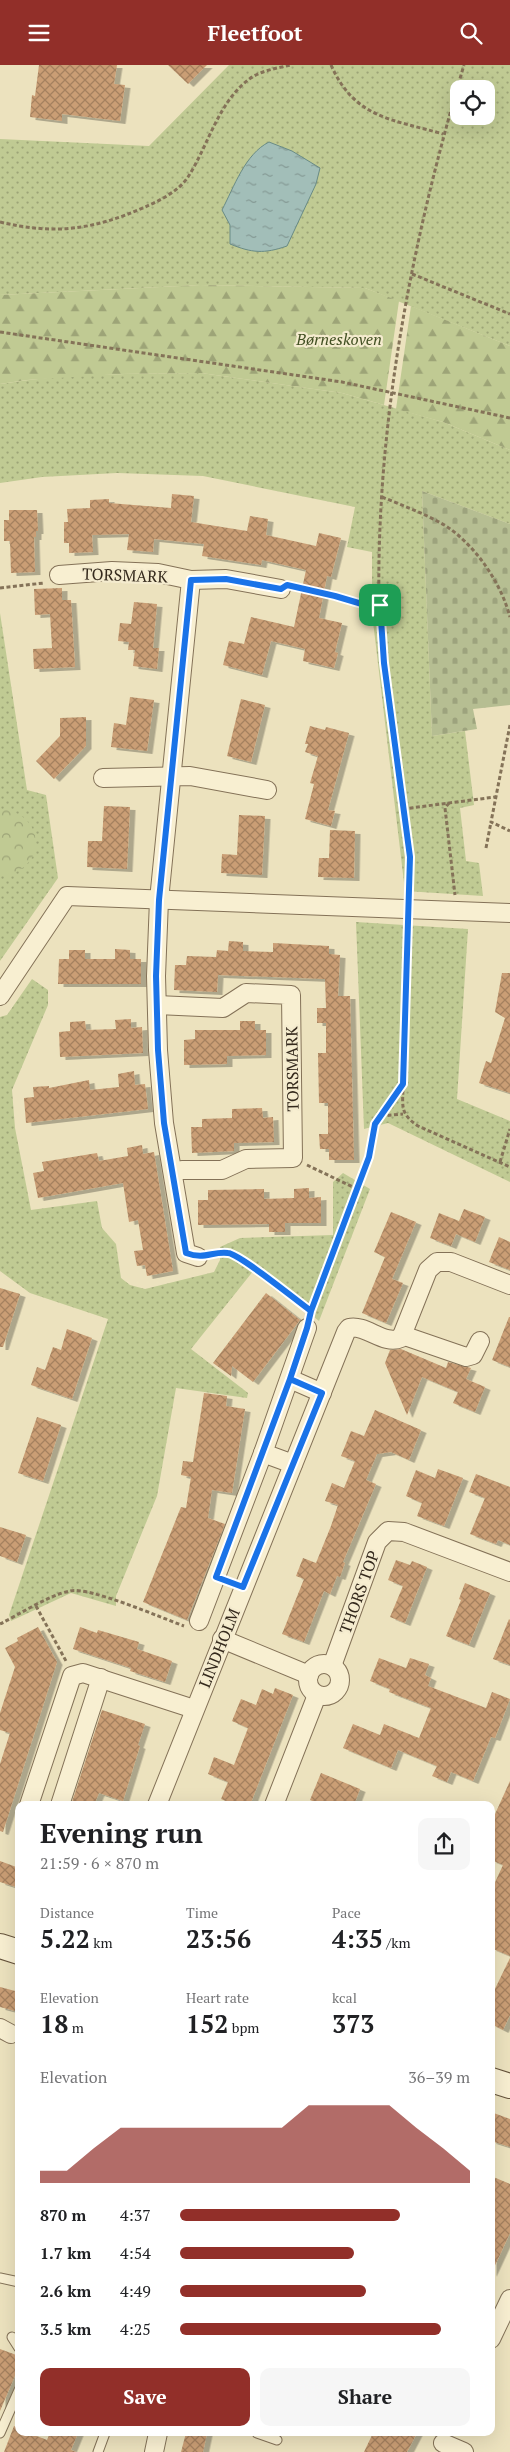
<!DOCTYPE html>
<meta charset="utf-8">
<style>
body{margin:0;font-family:"PT Serif",serif;background:#f6f6f6;color:#202124;height:100vh;display:flex;flex-direction:column;font-size:19px;white-space:nowrap}
*{box-sizing:border-box;margin:0}
p{font-size:16px;color:#757577}
.icon{flex:none;width:28px;height:28px;fill:none;stroke:currentColor;stroke-width:2;stroke-linecap:round;stroke-linejoin:round}
.map{position:relative;flex:1;overflow:hidden}
.drawer{position:absolute;left:15px;top:1736px;width:480px;height:635px;display:flex;flex-direction:column;background:#fff;border-radius:10px;box-shadow:0 5px 20px #0002}
.drawer>*{flex:none}
.tools{position:absolute;left:450px;top:15px;display:grid;gap:10px}
.tools a{display:grid;place-items:center;width:45px;height:45px;border-radius:10px;background:#fff;box-shadow:0 5px 20px #0002;font-size:25px}
.pin{position:absolute;display:grid;place-items:center;width:42px;height:42px;color:#fff;margin:-21px;border-radius:10px;box-shadow:0 2px 8px #0006}
.round{display:grid;place-items:center;flex:none;width:52px;height:52px;border-radius:10px;background:#f6f6f6}
.summary{display:flex;align-items:center;justify-content:space-between;height:85px;padding:0 25px}
h1{font-size:28px;font-weight:600;line-height:38px}
.metrics{display:grid;grid-template-columns:repeat(3,1fr);gap:8px;height:85px;padding:5px 25px}
.metrics div{display:grid;align-content:center}
.metrics b{font-size:25px;font-weight:600}
.metrics small{font-size:14px;font-weight:400}
.metrics p{font-size:14px}
.chart{height:140px;padding:10px 25px}
.chart p{display:flex;justify-content:space-between}
.chart svg{width:100%;height:90px;margin-top:5px;fill:#922f29;opacity:.7}
.cta{display:flex;gap:10px;margin-top:auto;padding:10px 25px}
.cta a{flex:1;height:58px;border-radius:10px;background:#922f29;color:#fff;font-size:20px;font-weight:600;line-height:58px;text-align:center}
.cta a+a{background:#f6f6f6;color:#202124}
ul{padding:0 25px;list-style:none;font-size:16px}
li{display:grid;grid-template-columns:80px 60px 1fr;align-items:center;height:38px}
li i{height:12px;border-radius:6px;background:#922f29}
header{display:flex;justify-content:space-between;align-items:center;height:65px;padding:0 25px;background:#922f29;color:#fff;font-size:22px;font-weight:600}
.map>svg:first-child{display:block}
.grass{fill:url(#grass-dots);fill-rule:evenodd}
.forest{fill:url(#forest-firs)}
.cemetery{fill:url(#cemetery-stones)}
.park{fill:url(#park-crowns)}
.water{fill:url(#water-ripples);stroke:#698b85}
.building{fill:url(#building-cross-hatch);filter:url(#shadow)}
.lines{fill:none;stroke-linecap:round;stroke-linejoin:round}
.lane-casing{stroke:#847258;stroke-width:11}
.street-casing{stroke:#847258;stroke-width:20}
.secondary-casing{stroke:#66533b;stroke-width:26}
.path{stroke:#847258;stroke-width:3;stroke-dasharray:4 2.5;stroke-linecap:butt}
.lane{stroke:#f8efd1;stroke-width:9}
.street{stroke:#f8efd1;stroke-width:18}
.secondary{stroke:#f8efd1;stroke-width:24}
.route-casing{stroke:#fff;stroke-width:10}
.route{stroke:#1a73e8;stroke-width:6}
.labels{text-anchor:middle;stroke-width:4.5;stroke-linejoin:round;paint-order:stroke}
.park-label{font-size:16px;font-style:italic;fill:#425023;stroke:#f4ebce}
.street-label{font-size:16px;fill:#34291c;stroke:#f4ebce}
</style>
<header><svg class="icon" aria-label="menu" viewBox="0 0 24 24"><path d="M4 6h16M4 12h16M4 18h16"/></svg>Fleetfoot<svg class="icon" aria-label="search" viewBox="0 0 24 24"><circle cx="10" cy="10" r="6"/><path d="M15 15l6 6"/></svg></header>
<div class="map">
<svg width="510" height="2387" viewBox="0 0 510 2387">
<defs>
<pattern id="grass-dots" width="8" height="8" patternUnits="userSpaceOnUse" patternTransform="scale(1.25)"><rect width="8" height="8" fill="#c0ca93"/><path d="M2 2h.1M6 6h.1" fill="none" stroke="#9da477" stroke-width="1.8" stroke-linecap="round"/></pattern>
<pattern id="forest-firs" width="22" height="20" patternUnits="userSpaceOnUse" patternTransform="scale(1.25)"><rect width="22" height="20" fill="#c0ca93"/><path d="M5 1l3.5 6h-7zM16 11l3.5 6h-7z" fill="#9da477"/></pattern>
<pattern id="cemetery-stones" width="16" height="16" patternUnits="userSpaceOnUse" patternTransform="scale(1.25)"><rect width="16" height="16" fill="#b6be92"/><path d="M2 7V4a2 2 0 0 1 4 0v3zM10 15v-3a2 2 0 0 1 4 0v3z" fill="#9da37d"/></pattern>
<pattern id="park-crowns" width="20" height="18" patternUnits="userSpaceOnUse" patternTransform="scale(1.25)"><rect width="20" height="18" fill="#c0ca93"/><path d="M2 6a3 3 0 1 1 6 0M12 15a3 3 0 1 1 6 0" fill="none" stroke="#9da477"/></pattern>
<pattern id="water-ripples" width="26" height="14" patternUnits="userSpaceOnUse" patternTransform="scale(1.25)"><rect width="26" height="14" fill="#a2beb8"/><path d="M2 4q2-2 4 0t4 0M15 11q2-2 4 0t4 0" fill="none" stroke="#859a95"/></pattern>
<pattern id="building-cross-hatch" width="8" height="8" patternUnits="userSpaceOnUse" patternTransform="scale(1.25)"><rect width="8" height="8" fill="#ca9e75"/><path d="M0 0l8 8M0 8l8-8" fill="none" stroke="#a5815f"/></pattern>
<filter id="shadow"><feDropShadow dx="5.5" dy="3" stdDeviation="0" flood-color="#0004"/></filter>
</defs>
<rect width="100%" height="100%" fill="#ece2be"/>
<g class="grass">
<path d="M229,0H510V281L365,223L200,220L0,230V74L149,81ZM459,24H486V51H459Z"/>
<path d="M201,308L342,328L443,357L510,385V459L422,426L432,671L465,666L474,740L460,743L466,796L479,798L483,831L405,826L372,548V487L347,482L355,442L203,411L117,408L42,412L0,418V319C66,308 134,309 201,308Z"/>
<path d="M0,548L27,725L46,730L58,813L0,896Z"/>
<path d="M356,857L468,864L457,1034L510,1056V1117L388,1058L364,1064Z"/>
<path d="M32,914L48,925V940L12,1025L15,1063L31,1145L97,1136L102,1163L116,1179L121,1213L130,1220L145,1224L214,1207L220,1195V1182L240,1173L333,1170V1117L343,1108L370,1124L319,1256L254,1205L191,1284L248,1328L247,1333L176,1323L157,1431L116,1531V1541L71,1528L11,1556L9,1550L108,1254L30,1228L0,1206V952L7,950Z"/>
</g>
<g class="forest">
<path d="M200,220L365,223L399,236L384,340L342,328L201,308L120,309L27,315L0,319V230Z"/>
<path d="M411,241L510,281V385L443,357L396,344Z"/>
</g>
<path class="cemetery" d="M422,426L510,459V640L473,644L477,664L432,671Z"/>
<path class="park" d="M1,744C46,749 48,803 3,811H0Z"/>
<path class="water" d="M269,77L292,86L320,103L316,119L287,181C264,189 252,188 230,179V160L222,145C234,122 245,89 269,77Z"/>
<g class="building">
<path d="M39,0H117L114,19L125,20L120,56L62,49V56L30,52L32,30L35,31Z"/>
<path d="M168,0H207L188,19Z"/>
<path d="M172,429L194,431L191,457L247,466L250,451L268,454L266,470L316,481L319,468L341,473L331,512L327,511L319,553L342,558L335,587L338,588L334,603L303,596L305,584L271,576L262,610L223,600L229,576L244,579L251,552L294,562L306,505L262,495L261,500L202,491L204,479L154,474L153,487L127,485L129,469L92,470L93,487L69,488V478H64V457H68L67,444L90,443V435L109,434V438L171,443Z"/>
<path d="M9,445H37L38,466H36V472H34L35,507L11,508L10,476H4V455H9Z"/>
<path d="M62,523V535H71L75,602L34,604L33,584L52,583L50,549L35,550L34,524Z"/>
<path d="M134,537L157,539L153,583H159L157,604L133,601L135,585H128L129,577L118,576L120,558L131,559Z"/>
<path d="M130,632L154,635L147,686L111,682L114,658L126,660Z"/>
<path d="M241,634L265,640L251,697L227,691Z"/>
<path d="M86,652V681L54,714L36,696L60,671V653Z"/>
<path d="M310,661L325,665L326,662L349,668L328,745L335,746L331,761L305,754L314,719L310,718L318,691L305,687L308,679H305Z"/>
<path d="M104,741L130,742L127,804L87,802L88,776H102Z"/>
<path d="M239,750L265,751L262,810L221,808L222,789L237,790Z"/>
<path d="M330,765L355,766L354,813L318,812L319,793H329Z"/>
<path d="M229,876L243,877V886L273,887V878L329,881V889L340,890L338,931H350L354,1095H329V1084H320L319,1069H328V1038H319L318,988H326V958H317V943H326L325,914L218,910L217,927L174,925L175,900H186L187,891L216,892L217,885L228,886Z"/>
<path d="M115,884L130,885V894H141V919H58L59,894H69V885H85V894H115Z"/>
<path d="M502,908H510V1028L479,1018L486,996L491,998L505,953L495,947Z"/>
<path d="M131,954V963L142,962L143,988L60,992L59,967L70,966V957L85,956L86,965L116,964L115,955Z"/>
<path d="M240,956H255V965H266V990L227,991V999L184,1000V975L195,974V965H240Z"/>
<path d="M134,1006L135,1020L145,1019L148,1044L26,1058L24,1033L34,1032L33,1022L49,1021V1023L89,1015L90,1025L119,1022L118,1009Z"/>
<path d="M262,1043L263,1053L273,1052L274,1077L234,1078V1086L192,1088L191,1062H202V1054L232,1053V1044Z"/>
<path d="M142,1080L143,1089L154,1087L173,1206L147,1211L145,1200L137,1201L134,1186L143,1185L138,1155L129,1157L123,1118L38,1133L33,1108L44,1106L42,1097L97,1088L99,1096L128,1091L127,1083Z"/>
<path d="M309,1123V1133L321,1132V1158H285V1167H269V1159L198,1160V1135H208V1125L264,1124V1134L294,1133V1124Z"/>
<path d="M464,1144L485,1152L475,1177L456,1169L451,1181L430,1173L439,1148L459,1156Z"/>
<path d="M391,1147L416,1157L392,1214L403,1218L386,1258L362,1248L385,1192L374,1187Z"/>
<path d="M499,1172L510,1177V1205L489,1197Z"/>
<path d="M0,1223L20,1229L3,1282H0Z"/>
<path d="M266,1228L300,1255L253,1317L232,1301L231,1311L213,1298Z"/>
<path d="M509,1252H510V1302L492,1295Z"/>
<path d="M67,1264L92,1273L72,1334L31,1320L37,1302L45,1305L53,1282L61,1285Z"/>
<path d="M401,1284L446,1303L448,1297L471,1303L466,1314L485,1322L475,1347L453,1338L458,1327L422,1312L407,1350L385,1298L390,1285Z"/>
<path d="M204,1328L227,1331L226,1341L245,1344L232,1428L212,1425L208,1453L225,1459L187,1555L143,1537L181,1442L186,1443L191,1412L181,1410L183,1396L193,1397Z"/>
<path d="M375,1345L421,1365L409,1395L391,1387L377,1389L366,1415L376,1419L343,1497L345,1498L340,1512L337,1511L330,1529L324,1526L304,1577L282,1569L304,1514L296,1511L303,1493L316,1498L331,1461L338,1440L325,1436L332,1418L344,1423L355,1396L341,1391L351,1366L364,1371Z"/>
<path d="M37,1352L61,1360L43,1416L18,1408Z"/>
<path d="M438,1404L463,1413L444,1461L417,1451L422,1438L406,1431L416,1405L435,1413Z"/>
<path d="M476,1409L510,1422V1480L498,1475L496,1479L470,1469L485,1433L469,1427Z"/>
<path d="M0,1462L26,1470L17,1497L0,1491Z"/>
<path d="M396,1495L410,1500L412,1496L427,1502L405,1558L390,1552L403,1521L388,1515Z"/>
<path d="M465,1518L490,1528L469,1580L446,1571L461,1535L459,1534Z"/>
<path d="M509,1554L510,1555V1600L493,1594Z"/>
<path d="M38,1562L57,1597L3,1767L0,1766V1699L10,1668L0,1665V1648L15,1602L5,1583L18,1576L17,1573Z"/>
<path d="M80,1562L97,1568L98,1565L139,1577L137,1584L172,1596L165,1617L130,1606L131,1603L73,1584Z"/>
<path d="M379,1593L406,1603L410,1593L429,1599L425,1610L431,1613L428,1621L486,1643L492,1627L510,1634L495,1673L491,1672L473,1716L451,1707L447,1717L432,1711L437,1701L398,1685L391,1703L343,1683L353,1659L380,1670L384,1659L419,1673L431,1643L389,1627L390,1624L370,1616Z"/>
<path d="M275,1623L293,1630L250,1740H235L221,1734L228,1717L208,1709L214,1692L234,1700L248,1663L232,1656L241,1634L256,1640L262,1624L273,1629Z"/>
<path d="M102,1645L145,1659L138,1680L140,1681L123,1736L99,1728L94,1740H80L72,1737Z"/>
<path d="M321,1708L360,1724L354,1740H322L310,1735Z"/>
<path d="M510,1716V1891L491,1883V1826L503,1800L491,1795V1758Z"/>
<path d="M0,1796L19,1803V1823L0,1817Z"/>
<path d="M510,1893V1950L503,1965L491,1959V1932Z"/>
<path d="M0,1922L19,1927V1947L0,1942Z"/>
<path d="M491,2047L510,2054V2082L491,2076Z"/>
<path d="M491,2111L510,2119V2168L491,2209Z"/>
<path d="M0,2284L19,2291V2301L0,2346Z"/>
<path d="M14,2361L19,2363V2368H29L47,2375L50,2368H78L71,2385L76,2387H4Z"/>
<path d="M186,2368H207L203,2387H181Z"/>
<path d="M373,2368H417L407,2387H364Z"/>
</g>
<g class="lines">
<defs>
<g id="lane">
<path d="M0,2213L19,2217"/>
<path d="M12,2272L19,2283"/>
<path d="M0,2368L19,2325"/>
<path d="M257,2368L277,2375"/>
<path d="M98,2387L105,2368"/>
</g>
<g id="street">
<path d="M59,510L112,506L158,508L191,515L226,514L281,524"/>
<path d="M191,515L159,835L156,911L158,985L164,1058L186,1188L198,1192"/>
<path d="M103,713L190,711L267,725"/>
<path d="M0,931L67,831L510,848"/>
<path d="M157,940L223,943L246,928L291,930L293,1093L246,1094L222,1105H182L173,1107"/>
<path d="M402,1270L466,1292L473,1290L480,1276"/>
<path d="M290,1314L322,1328"/>
<path d="M263,1388L293,1399"/>
<path d="M199,1556L263,1388L307,1263"/>
<path d="M222,1574L309,1610"/>
<circle cx="324" cy="1615" r="16"/>
<path d="M332,1601L377,1477L388,1466L404,1467L510,1507"/>
<path d="M29,1740L72,1611L83,1608L194,1644"/>
<path d="M60,1740L101,1613"/>
<path d="M157,1740L346,1267L349,1263C366,1259 384,1281 401,1273L428,1205L437,1197H451L510,1220"/>
<path d="M274,1740L317,1630"/>
<path d="M0,1963L11,1969"/>
<path d="M491,2274L510,2234"/>
<path d="M443,2378L464,2387"/>
<path d="M154,2387L158,2368"/>
</g>
<g id="secondary">
<path d="M0,1881L19,1887"/>
<path d="M491,2015L510,2021"/>
</g>
</defs>
<use href="#lane" class="lane-casing"/>
<use href="#street" class="street-casing"/>
<use href="#secondary" class="secondary-casing"/>
<g class="path">
<path d="M331,0C355,54 392,54 443,69"/>
<path d="M0,157C55,170 93,165 145,142C159,136 179,126 188,112C208,81 218,38 248,15C259,6 277,3 291,0"/>
<path d="M412,209L510,249"/>
<path d="M0,267L342,317L510,353"/>
<path d="M382,432C404,441 426,449 446,461C476,481 501,518 510,552"/>
<path d="M0,523L44,518"/>
<path d="M297,523L362,539L379,540"/>
<path d="M510,660L491,757L510,766"/>
<path d="M449,738L445,743L455,830"/>
<path d="M403,744L495,732"/>
<path d="M486,783L491,757"/>
<path d="M409,829C410,732 382,637 379,539C376,357 412,175 464,0"/>
<path d="M403,1019C403,1041 399,1048 418,1061L510,1102"/>
<path d="M381,1051L403,1049"/>
<path d="M500,1097L510,1064"/>
<path d="M307,1100L357,1124"/>
<path d="M213,1190L229,1188L249,1199L311,1246"/>
<path d="M311,1246L369,1092L375,1059L403,1019L408,860"/>
<path d="M36,1541L66,1596"/>
<path d="M0,1559C20,1549 49,1530 70,1526C88,1521 162,1553 184,1561"/>
</g>
<use href="#lane" class="lane"/>
<use href="#street" class="street"/>
<use href="#secondary" class="secondary"/>
</g>
<g class="lines">
<defs>
<path id="route" d="M380,540L362,539L335,531L287,520L281,524L226,514L191,515L159,835L156,911L158,985L164,1058L186,1188C205,1195 212,1186 228,1188C240,1189 297,1236 311,1246L307,1263L290,1314L216,1512L243,1522L322,1328L290,1314L307,1263L311,1246L369,1092L375,1059L403,1019L410,792L384,598L380,540"/>
</defs>
<use href="#route" class="route-casing"/>
<use href="#route" class="route"/>
</g>
<g class="labels">
<g class="park-label">
<text x="339" y="280">Børneskoven</text>
</g>
<g class="street-label">
<text transform="translate(125 510) rotate(2)" y="6">TORSMARK</text>
<text transform="translate(292 1004) rotate(-91)" y="6">TORSMARK</text>
<text transform="translate(359 1527) rotate(-70)" y="6">THORS TOP</text>
<text transform="translate(219 1583) rotate(-68)" y="6">LINDHOLM</text>
</g>
</g>
</svg>
<div class="tools">
<a><svg class="icon" aria-label="locate" viewBox="0 0 24 24"><circle cx="12" cy="12" r="6"/><path d="M12 2v4M12 18v4M2 12h4M18 12h4"/></svg></a>
</div>
<div class="pin" style="left:380px;top:540px;background:#1e9e55"><svg class="icon" aria-label="arrive" viewBox="0 0 24 24"><path d="M6 21V4h12l-3 4 3 4H6"/></svg></div>
<section class="drawer">
<div class="summary"><div><h1>Evening run</h1><p>21:59 · 6 × 870 m</p></div><a class="round"><svg class="icon" aria-label="share" viewBox="0 0 24 24"><path d="M12 15V3M7 8l5-5 5 5M5 13v7h14v-7"/></svg></a></div>
<div class="metrics">
<div><p>Distance</p><b>5.22<small> km</small></b></div>
<div><p>Time</p><b>23:56</b></div>
<div><p>Pace</p><b>4:35<small> /km</small></b></div>
</div>
<div class="metrics">
<div><p>Elevation</p><b>18<small> m</small></b></div>
<div><p>Heart rate</p><b>152<small> bpm</small></b></div>
<div><p>kcal</p><b>373</b></div>
</div>
<div class="chart"><p><span>Elevation</span>36–39 m</p>
<svg viewBox="0 0 160 44" preserveAspectRatio="none"><path d="M0 44V38L10 38L20 27L30 17L40 17L50 17L60 17L70 17L80 17L90 17L100 6L110 6L120 6L130 6L140 17L150 27L160 38V44z"/></svg>
</div>
<ul>
<li><b>870 m</b>4:37<i style="width:76%"></i></li>
<li><b>1.7 km</b>4:54<i style="width:60%"></i></li>
<li><b>2.6 km</b>4:49<i style="width:64%"></i></li>
<li><b>3.5 km</b>4:25<i style="width:90%"></i></li>
</ul>
<div class="cta"><a>Save</a><a>Share</a></div>
</section>
</div>
